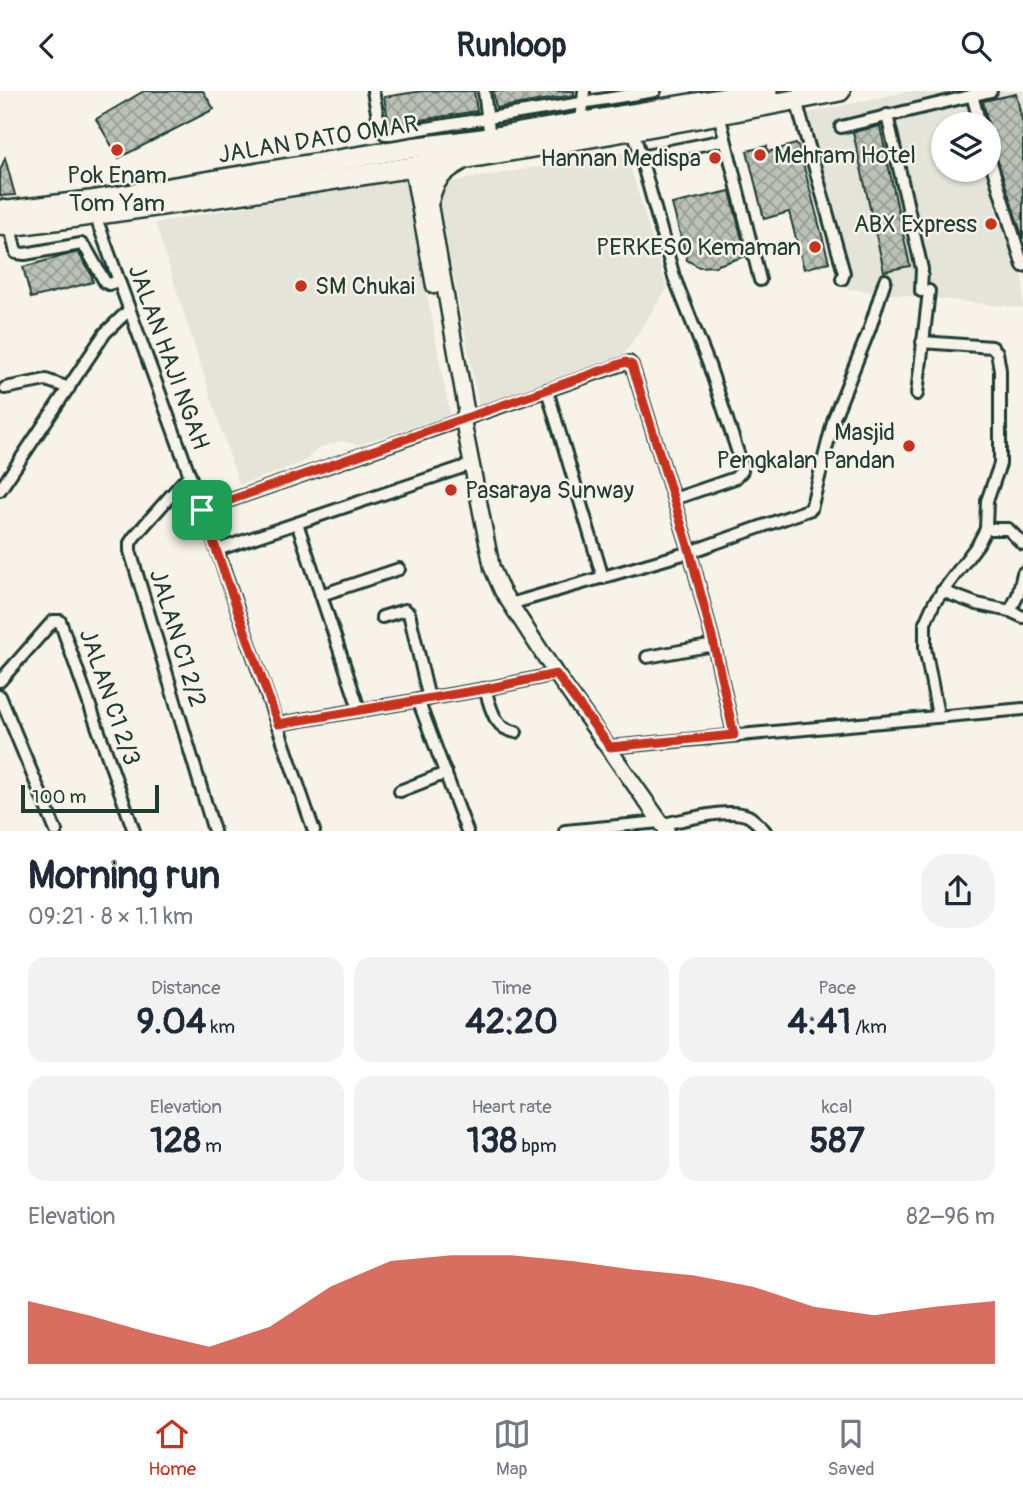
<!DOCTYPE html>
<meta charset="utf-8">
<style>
body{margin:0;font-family:Pangolin,sans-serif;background:#f2f2f3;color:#1f2937;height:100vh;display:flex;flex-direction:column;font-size:26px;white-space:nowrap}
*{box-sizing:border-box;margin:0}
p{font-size:23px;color:#747a83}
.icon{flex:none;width:38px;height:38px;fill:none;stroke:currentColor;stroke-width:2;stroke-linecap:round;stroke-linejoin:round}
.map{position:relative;height:740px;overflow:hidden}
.details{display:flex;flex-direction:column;background:#fff;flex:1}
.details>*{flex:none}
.controls{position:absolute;left:931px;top:21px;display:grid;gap:14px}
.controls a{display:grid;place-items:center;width:70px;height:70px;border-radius:50%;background:#fff;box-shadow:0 2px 5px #0004;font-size:35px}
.scale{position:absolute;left:21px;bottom:18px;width:138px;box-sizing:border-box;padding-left:7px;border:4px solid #1f3d34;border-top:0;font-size:19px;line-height:24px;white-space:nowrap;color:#1f3d34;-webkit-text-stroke:5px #f7f3e8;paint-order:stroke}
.pin{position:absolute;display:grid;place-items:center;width:60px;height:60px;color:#fff;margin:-30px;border-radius:14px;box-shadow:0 4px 10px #0006}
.round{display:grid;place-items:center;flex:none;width:74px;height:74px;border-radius:28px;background:#f2f2f3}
.summary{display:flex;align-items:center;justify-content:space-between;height:119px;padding:0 28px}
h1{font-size:38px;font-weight:800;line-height:52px}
.metrics{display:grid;grid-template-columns:repeat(3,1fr);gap:10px;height:119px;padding:7px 28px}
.metrics div{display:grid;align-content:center;border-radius:18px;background:#f2f2f3;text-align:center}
.metrics b{font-size:35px;font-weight:800}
.metrics small{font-size:19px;font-weight:400}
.metrics p{font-size:19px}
.chart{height:196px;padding:14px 28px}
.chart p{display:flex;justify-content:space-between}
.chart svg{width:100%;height:126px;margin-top:7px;fill:#c8321e;opacity:.7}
header{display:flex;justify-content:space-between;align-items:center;height:91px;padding:0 28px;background:#fff;font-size:32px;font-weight:800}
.tab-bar{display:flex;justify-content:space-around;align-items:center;height:98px;border-top:2px solid #e0e1e3;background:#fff;font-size:19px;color:#747a83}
.tab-bar a{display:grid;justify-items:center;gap:4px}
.tab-bar .current{color:#c8321e}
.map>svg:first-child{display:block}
.built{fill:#e5e4d9;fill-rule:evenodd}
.building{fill:url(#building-cross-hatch);stroke:#1f3d34;stroke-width:2}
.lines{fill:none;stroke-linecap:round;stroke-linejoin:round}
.street-casing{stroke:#1f3d34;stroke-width:16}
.secondary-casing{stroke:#1f3d34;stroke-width:19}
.highway-casing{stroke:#1f3d34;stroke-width:24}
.street{stroke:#f7f3e8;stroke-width:10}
.secondary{stroke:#f7f3e8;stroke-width:14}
.highway{stroke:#f7f3e8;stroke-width:19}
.route-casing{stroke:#fff;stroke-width:14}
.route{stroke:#c8321e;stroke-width:9}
.poi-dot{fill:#c8321e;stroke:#f7f3e8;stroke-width:2.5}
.labels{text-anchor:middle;stroke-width:5;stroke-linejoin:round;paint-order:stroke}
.street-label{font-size:24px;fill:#1f3d34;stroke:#f7f3e8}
.poi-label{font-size:24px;fill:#1f3d34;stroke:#f7f3e8;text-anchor:end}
</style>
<header><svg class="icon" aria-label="back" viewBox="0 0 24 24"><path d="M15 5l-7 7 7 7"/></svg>Runloop<svg class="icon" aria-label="search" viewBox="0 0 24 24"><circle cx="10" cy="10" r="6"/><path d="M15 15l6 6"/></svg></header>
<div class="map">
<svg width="1023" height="740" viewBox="0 0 1023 740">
<defs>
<pattern id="building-cross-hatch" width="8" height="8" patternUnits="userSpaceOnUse" patternTransform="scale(1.75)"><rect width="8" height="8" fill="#bbc1b6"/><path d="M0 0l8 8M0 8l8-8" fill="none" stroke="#979e95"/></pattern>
</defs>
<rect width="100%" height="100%" fill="#f7f3e8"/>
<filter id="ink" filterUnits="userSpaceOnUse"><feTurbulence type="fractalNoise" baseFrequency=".0143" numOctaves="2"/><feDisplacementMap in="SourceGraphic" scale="14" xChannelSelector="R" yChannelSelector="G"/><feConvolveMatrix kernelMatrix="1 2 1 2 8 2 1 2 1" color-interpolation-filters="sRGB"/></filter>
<g filter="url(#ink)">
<g class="built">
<path d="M910,0H1023V217L847,198L803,23ZM943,33H989V79H943Z"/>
<path d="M626,61L667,198L624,263L479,315L438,105L445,92Z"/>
<path d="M405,86L450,324L357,354L342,350L318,357L304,371L239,394L155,132Z"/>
</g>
<g class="building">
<path d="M144,0H203L214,18L119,67L96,28Z"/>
<path d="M422,0H474L477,20L389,34L384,6Z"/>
<path d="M493,0H574V4L496,17Z"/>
<path d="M1016,3L1023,33V148L994,59L983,10Z"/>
<path d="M880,35L910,175L884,180L853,41Z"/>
<path d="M796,53L799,57L829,171L804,178L789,121L764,128L747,60L767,55L768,61Z"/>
<path d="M5,67L15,104L0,105V80Z"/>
<path d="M730,100L746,165L715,175L699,176L687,169L672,113Z"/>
<path d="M78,161L91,183L93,191L31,207L23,176Z"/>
</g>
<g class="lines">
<defs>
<g id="street">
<path d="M373,0L380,37L385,43H390L655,0"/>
<path d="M484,0L490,47"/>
<path d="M972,4L980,33"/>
<path d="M796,9L844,182L842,188"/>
<path d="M719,23L760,189"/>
<path d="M887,24L922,178L921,200"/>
<path d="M581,32L584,0"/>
<path d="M841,36L991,0"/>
<path d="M633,38L674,186L709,274L742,374V380L735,387L674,408"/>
<path d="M989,65L1023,175"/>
<path d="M640,66L725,49"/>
<path d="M95,124L217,459L314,740"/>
<path d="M10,135L16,162L25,163L81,153L87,159L105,191L109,193L119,190"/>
<path d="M922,251L992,256L997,261L1000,279V373L987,410L986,438L978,453L934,512L925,532V557L938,624"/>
<path d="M5,297L46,289L69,297"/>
<path d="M547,299L603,487"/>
<path d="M917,303L929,200"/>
<path d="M189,384L134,446L130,452V460L214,740"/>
<path d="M0,399L105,242L129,219"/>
<path d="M202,419L629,271L632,274L690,461L714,554L734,644"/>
<path d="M297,432L359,618"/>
<path d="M986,438H1008L1023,453"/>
<path d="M217,459L472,373"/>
<path d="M942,500L977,513L1010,520L1023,526"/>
<path d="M321,504L399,478"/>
<path d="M510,513L690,461L811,418L834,327L870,237L885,189"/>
<path d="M1010,520L1018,504L1023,482"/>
<path d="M382,526L405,519L409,522L429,608"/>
<path d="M647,566L714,554"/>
<path d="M0,590L53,530H60L134,740"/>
<path d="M485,598C491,617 494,638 516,641"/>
<path d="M0,605L56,740"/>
<path d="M418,609L467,740"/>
<path d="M278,633L485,598L556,583"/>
<path d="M610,656L1023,618"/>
<path d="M400,700L446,682"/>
<path d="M662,733C683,730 728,716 748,725C754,728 760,735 765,740"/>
<path d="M565,740L660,731"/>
</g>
<g id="secondary">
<path d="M423,74L466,318L463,329L492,477L502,500L556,583L667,740"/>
<path d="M412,76L434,195"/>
</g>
<g id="highway">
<path d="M429,109C433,89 442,80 460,70"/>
<path d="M0,119L8,120L90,110L411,57L490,47L767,0"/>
<path d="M0,134L10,135C287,98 565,54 840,0"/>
</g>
</defs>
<use href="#street" class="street-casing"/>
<use href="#secondary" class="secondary-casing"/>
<use href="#highway" class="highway-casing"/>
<use href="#street" class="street"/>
<use href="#secondary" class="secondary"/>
<use href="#highway" class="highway"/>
</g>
</g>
<g class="lines" filter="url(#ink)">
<defs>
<path id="route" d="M626,271L632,274L690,461L714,554L734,644L610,656L556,583L485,598L278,633L202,419Z"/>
</defs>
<use href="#route" class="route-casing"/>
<use href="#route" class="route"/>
</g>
<g class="poi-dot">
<circle cx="117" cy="59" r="7"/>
<circle cx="760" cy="64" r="7"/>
<circle cx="715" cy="67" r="7"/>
<circle cx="991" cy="133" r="7"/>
<circle cx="815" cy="156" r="7"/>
<circle cx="301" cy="195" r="7"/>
<circle cx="909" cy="355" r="7"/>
<circle cx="451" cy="399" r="7"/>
</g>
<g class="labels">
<g class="street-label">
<text transform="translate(318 48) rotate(-9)" y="8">JALAN DATO OMAR</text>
<text transform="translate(169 266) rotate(70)" y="8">JALAN HAJI NGAH</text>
<text transform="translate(178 547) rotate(73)" y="8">JALAN C1 2/2</text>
<text transform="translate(110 606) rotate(71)" y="8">JALAN C1 2/3</text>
</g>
<g class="poi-label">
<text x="774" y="72" text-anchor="start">Mehram Hotel</text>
<text x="701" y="75">Hannan Medispa</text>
<text x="117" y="92" text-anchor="middle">Pok Enam<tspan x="117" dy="28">Tom Yam</tspan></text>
<text x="977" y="141">ABX Express</text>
<text x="801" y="164">PERKESO Kemaman</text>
<text x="315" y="203" text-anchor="start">SM Chukai</text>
<text x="895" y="349">Masjid<tspan x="895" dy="28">Pengkalan Pandan</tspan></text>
<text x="465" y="407" text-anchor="start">Pasaraya Sunway</text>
</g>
</g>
</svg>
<div class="controls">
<a><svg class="icon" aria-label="layers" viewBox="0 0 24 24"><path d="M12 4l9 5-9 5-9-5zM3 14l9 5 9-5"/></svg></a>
</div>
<div class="scale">100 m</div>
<div class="pin" style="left:202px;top:419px;background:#1e9e55"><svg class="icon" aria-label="arrive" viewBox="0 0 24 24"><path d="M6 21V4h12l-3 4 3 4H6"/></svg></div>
</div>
<section class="details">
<div class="summary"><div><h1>Morning run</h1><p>09:21 · 8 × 1.1 km</p></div><a class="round"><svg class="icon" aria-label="share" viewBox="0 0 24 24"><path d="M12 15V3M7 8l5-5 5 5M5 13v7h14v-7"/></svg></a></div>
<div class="metrics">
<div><p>Distance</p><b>9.04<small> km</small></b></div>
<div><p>Time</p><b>42:20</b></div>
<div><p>Pace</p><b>4:41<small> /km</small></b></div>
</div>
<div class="metrics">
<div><p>Elevation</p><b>128<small> m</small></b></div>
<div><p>Heart rate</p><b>138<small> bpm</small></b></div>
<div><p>kcal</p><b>587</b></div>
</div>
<div class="chart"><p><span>Elevation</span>82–96 m</p>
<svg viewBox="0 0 160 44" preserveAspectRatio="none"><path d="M0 44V22L10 27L20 33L30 38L40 31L50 17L60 8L70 6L80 6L90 8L100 11L110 13L120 17L130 24L140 27L150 24L160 22V44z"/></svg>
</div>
</section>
<nav class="tab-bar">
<a class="current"><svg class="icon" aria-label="home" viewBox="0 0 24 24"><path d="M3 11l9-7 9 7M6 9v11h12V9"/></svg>Home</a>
<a><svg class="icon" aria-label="map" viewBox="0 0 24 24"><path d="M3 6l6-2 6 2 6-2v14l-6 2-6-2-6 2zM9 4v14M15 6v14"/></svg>Map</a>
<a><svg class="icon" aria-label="saved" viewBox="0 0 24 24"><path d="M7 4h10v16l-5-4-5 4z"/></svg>Saved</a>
</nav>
